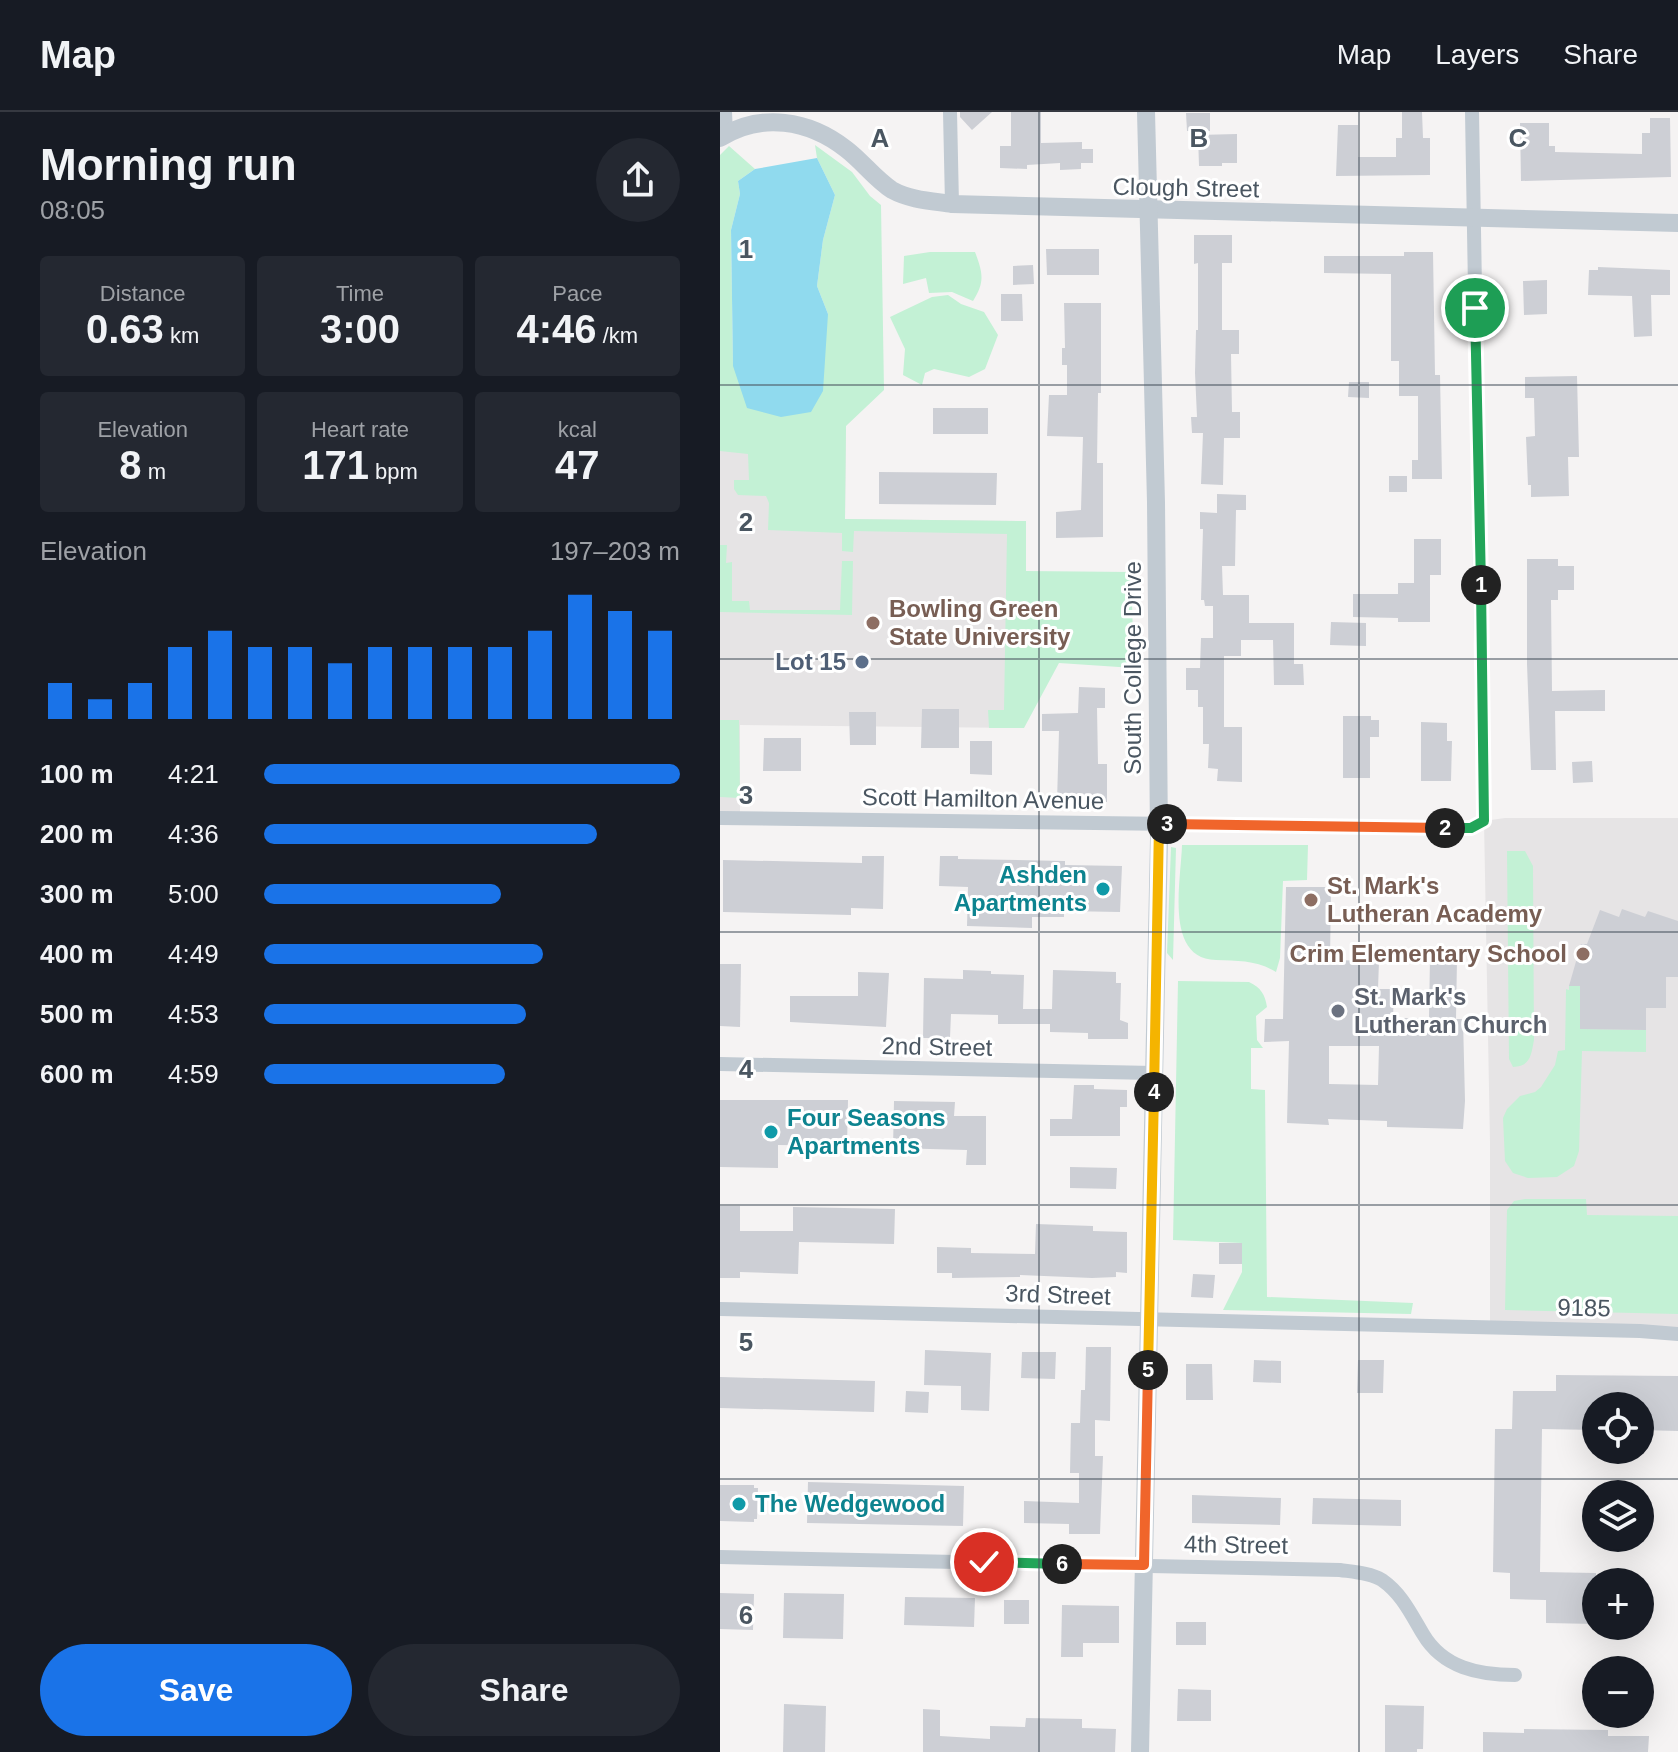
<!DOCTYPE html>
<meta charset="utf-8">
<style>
body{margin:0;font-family:Arial,sans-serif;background:#242831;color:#f1f3f6;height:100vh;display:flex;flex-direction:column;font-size:30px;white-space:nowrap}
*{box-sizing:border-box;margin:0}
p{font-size:26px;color:#9ea1a6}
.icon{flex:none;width:44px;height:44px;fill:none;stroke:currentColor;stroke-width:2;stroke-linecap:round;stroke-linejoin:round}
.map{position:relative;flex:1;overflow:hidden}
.side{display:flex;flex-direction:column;background:#171b24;width:720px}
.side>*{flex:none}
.fabs{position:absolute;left:862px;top:1280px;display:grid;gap:16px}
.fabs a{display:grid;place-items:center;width:72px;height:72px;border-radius:50%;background:#171b24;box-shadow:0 8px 32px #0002;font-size:40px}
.pin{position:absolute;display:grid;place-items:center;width:68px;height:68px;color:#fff;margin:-34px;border:4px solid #fff;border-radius:50%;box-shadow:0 2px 8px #0007}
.km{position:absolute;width:40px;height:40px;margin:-20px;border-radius:50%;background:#222;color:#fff;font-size:22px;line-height:40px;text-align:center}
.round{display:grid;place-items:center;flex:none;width:84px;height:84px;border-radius:42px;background:#242831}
.overview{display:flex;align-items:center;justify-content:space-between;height:136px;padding:0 40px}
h1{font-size:44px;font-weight:700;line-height:60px}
.stats{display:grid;grid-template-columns:repeat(3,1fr);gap:12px;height:136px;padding:8px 40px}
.stats div{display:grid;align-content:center;border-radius:8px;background:#242831;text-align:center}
.stats b{font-size:40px;font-weight:700}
.stats small{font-size:22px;font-weight:400}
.stats p{font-size:22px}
.chart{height:224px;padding:16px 40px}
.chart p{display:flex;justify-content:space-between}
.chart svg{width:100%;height:144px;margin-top:8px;stroke:#1a73e8;stroke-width:6}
.button{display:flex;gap:16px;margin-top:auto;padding:16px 40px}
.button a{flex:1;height:92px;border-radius:48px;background:#1a73e8;color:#fff;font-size:32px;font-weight:700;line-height:92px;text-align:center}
.button a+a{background:#242831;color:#f1f3f6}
ul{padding:0 40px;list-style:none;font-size:26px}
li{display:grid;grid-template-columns:128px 96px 1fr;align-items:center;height:60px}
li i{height:20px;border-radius:10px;background:#1a73e8}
header{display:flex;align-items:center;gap:48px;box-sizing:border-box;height:112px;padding:0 40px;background:#171b24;border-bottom:2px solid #363941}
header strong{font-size:38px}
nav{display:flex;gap:44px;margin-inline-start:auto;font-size:28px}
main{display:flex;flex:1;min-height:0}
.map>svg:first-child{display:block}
.education{fill:#e6e4e5}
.green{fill:#c3f1d5}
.water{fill:#90daee}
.building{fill:#cdcfd5;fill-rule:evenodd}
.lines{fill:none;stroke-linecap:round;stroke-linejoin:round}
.minor{stroke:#c1cad2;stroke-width:14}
.tertiary{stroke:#c1cad2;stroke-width:18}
.split-1-casing{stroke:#fff;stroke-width:16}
.split-2-casing{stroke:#fff;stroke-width:16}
.split-3-casing{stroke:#fff;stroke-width:16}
.split-4-casing{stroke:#fff;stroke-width:16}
.split-5-casing{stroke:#fff;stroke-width:16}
.split-6-casing{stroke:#fff;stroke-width:16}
.split-7-casing{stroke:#fff;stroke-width:16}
.split-1{stroke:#22a559;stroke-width:10}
.split-2{stroke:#22a559;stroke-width:10}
.split-3{stroke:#f0652b;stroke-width:10}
.split-4{stroke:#f5b400;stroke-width:10}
.split-5{stroke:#f5b400;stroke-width:10}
.split-6{stroke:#f0652b;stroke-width:10}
.split-7{stroke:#22a559;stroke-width:10}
.grid{fill:none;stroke:#4a5661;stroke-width:2;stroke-opacity:0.55}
.education-dot{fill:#8d6e63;stroke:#fff;stroke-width:3}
.service-dot{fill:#5c6f8a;stroke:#fff;stroke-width:3}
.culture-dot{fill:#0f9aa8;stroke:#fff;stroke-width:3}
.worship-dot{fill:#6b7280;stroke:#fff;stroke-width:3}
.labels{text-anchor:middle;stroke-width:6;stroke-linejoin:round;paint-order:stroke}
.street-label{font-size:24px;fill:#4a5661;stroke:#fff}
.education-label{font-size:24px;font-weight:bold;fill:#785e54;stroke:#fff;text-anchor:start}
.service-label{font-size:24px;font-weight:bold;fill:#4e5e75;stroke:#fff;text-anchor:end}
.culture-label{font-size:24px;font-weight:bold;fill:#0d838f;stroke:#fff;text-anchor:start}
.worship-label{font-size:24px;font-weight:bold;fill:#5b616d;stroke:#fff;text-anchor:start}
.grid-label{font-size:26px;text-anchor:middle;font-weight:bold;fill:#4a5661;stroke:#fff;stroke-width:6;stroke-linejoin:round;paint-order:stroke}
</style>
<header>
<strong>Map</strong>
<nav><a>Map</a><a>Layers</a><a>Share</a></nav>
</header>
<main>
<section class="side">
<div class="overview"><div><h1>Morning run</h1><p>08:05</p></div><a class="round"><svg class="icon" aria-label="share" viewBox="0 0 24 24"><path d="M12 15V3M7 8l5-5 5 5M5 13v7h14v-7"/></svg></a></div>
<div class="stats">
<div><p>Distance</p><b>0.63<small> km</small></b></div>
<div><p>Time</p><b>3:00</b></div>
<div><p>Pace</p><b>4:46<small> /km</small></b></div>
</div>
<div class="stats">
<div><p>Elevation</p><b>8<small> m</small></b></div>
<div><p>Heart rate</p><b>171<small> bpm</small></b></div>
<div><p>kcal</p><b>47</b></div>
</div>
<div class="chart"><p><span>Elevation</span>197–203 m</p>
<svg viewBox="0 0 160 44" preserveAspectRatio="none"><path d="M5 44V33M15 44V38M25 44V33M35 44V22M45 44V17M55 44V22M65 44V22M75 44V27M85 44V22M95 44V22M105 44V22M115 44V22M125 44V17M135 44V6M145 44V11M155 44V17"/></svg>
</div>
<ul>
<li><b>100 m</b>4:21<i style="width:100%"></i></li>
<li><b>200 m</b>4:36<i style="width:80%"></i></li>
<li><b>300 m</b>5:00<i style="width:57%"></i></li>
<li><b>400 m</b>4:49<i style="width:67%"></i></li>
<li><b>500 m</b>4:53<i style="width:63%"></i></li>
<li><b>600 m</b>4:59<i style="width:58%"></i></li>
</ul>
<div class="button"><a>Save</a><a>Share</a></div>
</section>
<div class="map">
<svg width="958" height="1640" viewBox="0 0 958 1640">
<rect width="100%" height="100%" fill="#f5f3f3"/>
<g class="education">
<path d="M0,179L6,313L126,314L125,407L306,409L304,616L20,613V706H0Z"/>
<path d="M785,706H958V1222L770,1216V1030L764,709Z"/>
</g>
<g class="green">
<path d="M95,33L132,60L150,84L161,93L164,278L126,314L125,407L306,409V459L411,460L414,556L339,551L304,616H269L268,598H284L287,422L134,419L133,440L122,439V421L48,418L49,391L46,384L18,383L14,377V368H29L28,342L0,339V43L9,34L35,57L18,69L20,82L11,118L13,254L108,202L97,174L103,128L115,83L97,46Z"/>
<path d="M210,140H255C263,161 265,170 253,189L232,180L209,181L206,166L183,172L184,144Z"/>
<path d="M228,183L241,192L264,200L278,223L265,257L249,265L214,257L205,261L202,273L183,263L185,237L170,205L212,185Z"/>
<path d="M0,433H7L6,451L12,450V489H29L30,498H120L122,449H133L132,503L0,500Z"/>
<path d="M0,608H19L20,686L0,685Z"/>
<path d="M462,733H588L587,768L563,769L560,846L556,860C537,848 518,849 496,848C444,847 461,769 462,733Z"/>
<path d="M451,735L456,736L453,848L447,841Z"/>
<path d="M787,739H805L813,754L814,928C811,943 811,954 793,955L789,947Z"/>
<path d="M458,869L529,870C541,876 545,882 547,895L536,904L537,928L543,936H531V977L545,978L547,1185L693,1191L691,1202L503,1198L522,1160V1131L453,1128Z"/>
<path d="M849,873H860V917L926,918V940L862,939L859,1039L854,1054L837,1065L808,1066L793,1061L785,1049L783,1006L787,997L800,984L815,980L821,975L835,953L838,939L845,938L846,877L849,878Z"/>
<path d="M805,1087H866L867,1103L958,1104V1202L785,1198L787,1098L794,1089Z"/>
</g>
<path class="water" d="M97,46L115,83L103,128L97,174L108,202L103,279L91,300L61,305L27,296L13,254L11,118L20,82L18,69L35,57Z"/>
<g class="building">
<path d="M240,0H272L252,18L240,5Z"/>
<path d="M291,0H321V31L362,30V37H373V51H361V57L340,58V51L307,53V57L280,56V34H291Z"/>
<path d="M682,0H702L703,26H710V63L616,64L618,13H638V45H676V26H682Z"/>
<path d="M466,1H490V19H467Z"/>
<path d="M930,6H950L951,65L801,69L800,11H829V34H835V40L922,42V21H930Z"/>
<path d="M517,22V51H502V54H479L478,23Z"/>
<path d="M474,123H512V151H502V218H519V242H511L512,300H520V326H504L503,373L481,372L483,321H472L471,305H477L475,261L476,218H478V151L474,152Z"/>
<path d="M326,137H379V163H327Z"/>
<path d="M684,140H713L715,263H720L722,367H692V348H698V284H679V249H671V162L604,161V144H684Z"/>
<path d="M313,153L314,172L293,173V154Z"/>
<path d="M878,155L950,158V183H931L932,224L914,225L912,184L868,183L869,158H878Z"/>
<path d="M827,168V202L804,203L803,169Z"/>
<path d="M281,182H302L303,209H281Z"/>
<path d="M344,191H381V281H378L377,351H383V425L336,426V400L361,398L363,325L327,324L329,283H347V253H342V236H345Z"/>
<path d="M857,264L859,345H848L849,384L811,385V373H808L806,325L815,324L814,286H805V265Z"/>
<path d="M629,270H649V286L628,285Z"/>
<rect x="213" y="296" width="55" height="26"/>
<path d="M159,360L277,361L276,393L159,392Z"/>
<rect x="669" y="364" width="18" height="16"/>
<path d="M497,382L526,383V398H516L515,454H502L503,483H529V511H574V552H583L584,573H554L553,528H521V544H504V615H522V670L497,669L498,657L488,656L489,632H483V595H478V578H466V556H480L481,526H493V494H485L484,488H481L483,417H480V400L497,401Z"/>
<path d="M694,427H721V463H710V510H678V506L633,505V482H678V471H694Z"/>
<path d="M807,447H838V454H854V478H838V488H831L832,579L885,578V599H835L836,658H811L807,552Z"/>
<path d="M611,510L646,511V534L610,533Z"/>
<path d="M359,575L385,576V596H377L378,652H387V690H337L339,619H322V602L358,601Z"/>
<path d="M202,597H239V636H201Z"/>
<path d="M129,600H156V633H130Z"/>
<path d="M623,604H651V608H659V625H650V666H623Z"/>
<path d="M701,610L727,611V629H732L731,669H701Z"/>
<path d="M44,626H81V659H43Z"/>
<path d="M250,629H272V663L250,662Z"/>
<path d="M872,649L873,670L853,671L852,650Z"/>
<path d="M142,744H164L163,797L131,796V803L3,800V748L142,751Z"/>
<path d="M220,744H238V747L345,749V753L402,754L400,800L344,799V805H312V816L247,814L248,775L219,774Z"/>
<path d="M566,775H611L610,848L659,849L658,877H674L673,906H709L710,845L737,846L736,907H743L745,989L743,1017L667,1015V1009L608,1007L609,1013L567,1011L569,929L544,930L545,907H563ZM609,934H659L658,973L609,972Z"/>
<path d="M902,797L925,805L928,799L958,809V865H946V896H926V918L860,917V874H849L861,832H867L880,798L899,805Z"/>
<path d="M0,852H21L20,915L0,914Z"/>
<path d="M243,858L271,859V862L304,863L303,897H332L333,858L396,860V871H401L400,908L408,911V927H368V921L330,920V912H278V903L231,902L230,926H203L204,866L243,867Z"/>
<path d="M138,860L169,861L166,915L70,910V884H138Z"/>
<path d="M354,973H374V977L407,978V995H400V1024H330V1007H352Z"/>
<path d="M0,988H128L127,1034L58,1033V1056L0,1055Z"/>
<path d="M174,989L235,990L234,1004H266V1053H246L247,1038L173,1036Z"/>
<path d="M350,1055L397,1056L396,1077L350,1076Z"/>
<path d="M0,1094H20V1119H73V1095L175,1097L174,1132L79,1130L78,1162L20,1160V1166H0Z"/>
<path d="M316,1112L373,1114V1119L407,1120V1161L396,1160V1165L372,1166L300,1163V1165L232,1166V1161H217V1135L251,1136V1141L315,1142Z"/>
<rect x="499" y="1131" width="23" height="21"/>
<path d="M473,1162L495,1163L493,1186L471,1185Z"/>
<path d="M366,1235H391L390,1309L375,1308V1344H383L380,1422H349V1412L304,1411V1389L359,1391V1361H350L351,1311H360L361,1278H365Z"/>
<path d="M205,1238L271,1241L269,1299L241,1298V1274L204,1273Z"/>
<path d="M302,1240H336L335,1267L301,1266Z"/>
<path d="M534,1248L561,1249V1271L533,1270Z"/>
<path d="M638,1248H664L663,1281H637Z"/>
<path d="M466,1252H492L493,1288H466Z"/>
<path d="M836,1263L958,1264V1319L920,1318V1294H876V1318L822,1317L820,1460L876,1461V1512L826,1511V1488L790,1487V1461L773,1460L775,1317H792L793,1279H836Z"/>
<path d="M0,1265L155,1269L154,1300L0,1296Z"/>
<path d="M186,1279L209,1280L208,1301L185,1300Z"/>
<path d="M88,1370L244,1374L243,1414L87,1411Z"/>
<path d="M0,1373H34V1376H38L37,1407H34V1410L0,1409Z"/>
<path d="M472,1383L561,1386L560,1413L472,1411Z"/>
<path d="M593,1386L681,1388V1414L592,1412Z"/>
<path d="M0,1481L34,1482L33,1518L0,1517Z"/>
<path d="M64,1481L124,1482L123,1527L63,1526Z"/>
<path d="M185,1485L255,1486L254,1515L184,1513Z"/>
<rect x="284" y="1488" width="25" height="24"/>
<path d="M342,1493L399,1494V1531H363V1545H341Z"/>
<rect x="456" y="1510" width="30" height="23"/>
<path d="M458,1577L491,1578V1609H457Z"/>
<path d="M64,1592L106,1594L105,1640H63Z"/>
<path d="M665,1593L704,1594L703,1637H697V1640H665Z"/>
<path d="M203,1597L220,1598V1624L270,1627V1614L305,1615L306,1606L362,1607V1616L396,1617L395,1640H203Z"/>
<path d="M804,1617L888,1618V1624H929L928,1640H763V1620L804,1621Z"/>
</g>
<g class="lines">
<g class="minor">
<path d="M5,0L6,22"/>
<path d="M230,0L232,92"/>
<path d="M0,706L751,716L764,709L752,0"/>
<path d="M0,952L434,961"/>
<path d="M0,1197L920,1219L958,1222"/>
<path d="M0,1445L620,1458C634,1460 650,1461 662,1468C682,1482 691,1502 703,1522C723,1556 759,1563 795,1563"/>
</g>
<g class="tertiary">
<path d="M0,26C41,0 89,8 126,37C142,49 155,67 172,78C190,88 212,89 232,92L958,111"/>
<path d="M420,1640L439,727L436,390L426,0"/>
</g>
</g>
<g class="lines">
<defs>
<path id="split-1" d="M755,196L761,473"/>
<path id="split-2" d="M725,716H751L764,709L761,473"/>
<path id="split-3" d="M447,712L725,716"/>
<path id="split-4" d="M434,980L439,712H447"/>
<path id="split-5" d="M428,1258L434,980"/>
<path id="split-6" d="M342,1452L424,1453L428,1258"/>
<path id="split-7" d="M264,1450L342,1452"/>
</defs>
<use href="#split-1" class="split-1-casing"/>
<use href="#split-2" class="split-2-casing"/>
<use href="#split-3" class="split-3-casing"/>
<use href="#split-4" class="split-4-casing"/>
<use href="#split-5" class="split-5-casing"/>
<use href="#split-6" class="split-6-casing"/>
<use href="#split-7" class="split-7-casing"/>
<use href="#split-1" class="split-1"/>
<use href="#split-2" class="split-2"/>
<use href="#split-3" class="split-3"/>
<use href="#split-4" class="split-4"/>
<use href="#split-5" class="split-5"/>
<use href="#split-6" class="split-6"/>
<use href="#split-7" class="split-7"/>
</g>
<path class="grid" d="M319,0V1640M639,0V1640M0,273H958M0,547H958M0,820H958M0,1093H958M0,1367H958"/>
<g class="education-dot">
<circle cx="153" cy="511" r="8"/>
<circle cx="591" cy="788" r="8"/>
<circle cx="863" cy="842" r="8"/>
</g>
<circle class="service-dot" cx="142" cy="550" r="8"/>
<g class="culture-dot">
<circle cx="383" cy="777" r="8"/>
<circle cx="51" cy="1020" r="8"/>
<circle cx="19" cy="1392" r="8"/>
</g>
<circle class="worship-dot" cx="618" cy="899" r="8"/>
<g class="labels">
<g class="street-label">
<text transform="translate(466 76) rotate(1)" y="8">Clough Street</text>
<text transform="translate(413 556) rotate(-90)" y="8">South College Drive</text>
<text transform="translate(263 687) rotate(1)" y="8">Scott Hamilton Avenue</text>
<text transform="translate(217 935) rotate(1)" y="8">2nd Street</text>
<text transform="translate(338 1183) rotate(2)" y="8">3rd Street</text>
<text transform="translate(864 1196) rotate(1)" y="8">9185</text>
<text transform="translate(516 1433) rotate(1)" y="8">4th Street</text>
</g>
<g class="education-label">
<text x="169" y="505">Bowling Green<tspan x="169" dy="28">State University</tspan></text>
<text x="607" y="782">St. Mark's<tspan x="607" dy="28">Lutheran Academy</tspan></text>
<text x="847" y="850" text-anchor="end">Crim Elementary School</text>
</g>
<g class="service-label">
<text x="126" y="558">Lot 15</text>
</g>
<g class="culture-label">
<text x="367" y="771" text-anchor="end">Ashden<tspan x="367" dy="28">Apartments</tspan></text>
<text x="67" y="1014">Four Seasons<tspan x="67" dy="28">Apartments</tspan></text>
<text x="35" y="1400">The Wedgewood</text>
</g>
<g class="worship-label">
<text x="634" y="893">St. Mark's<tspan x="634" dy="28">Lutheran Church</tspan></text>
</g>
</g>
<g class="grid-label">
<text x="160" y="35">A</text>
<text x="479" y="35">B</text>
<text x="798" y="35">C</text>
<text x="26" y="146">1</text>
<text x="26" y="419">2</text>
<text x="26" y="692">3</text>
<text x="26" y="966">4</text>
<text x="26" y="1239">5</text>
<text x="26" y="1512">6</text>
</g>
</svg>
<div class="fabs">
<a><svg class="icon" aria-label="locate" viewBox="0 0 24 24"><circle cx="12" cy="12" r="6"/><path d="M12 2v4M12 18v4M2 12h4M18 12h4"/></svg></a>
<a><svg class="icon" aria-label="layers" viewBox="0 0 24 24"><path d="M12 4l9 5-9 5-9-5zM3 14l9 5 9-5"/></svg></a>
<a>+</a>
<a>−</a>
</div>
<div class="pin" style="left:755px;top:196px;background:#1e9e55"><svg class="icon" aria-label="arrive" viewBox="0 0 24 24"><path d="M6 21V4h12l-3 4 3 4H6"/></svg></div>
<div class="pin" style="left:264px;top:1450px;background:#d93025"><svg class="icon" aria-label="check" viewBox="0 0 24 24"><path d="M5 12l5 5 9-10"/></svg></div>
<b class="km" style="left:761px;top:473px">1</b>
<b class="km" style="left:725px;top:716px">2</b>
<b class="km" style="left:447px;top:712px">3</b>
<b class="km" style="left:434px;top:980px">4</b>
<b class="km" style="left:428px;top:1258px">5</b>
<b class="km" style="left:342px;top:1452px">6</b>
</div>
</main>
